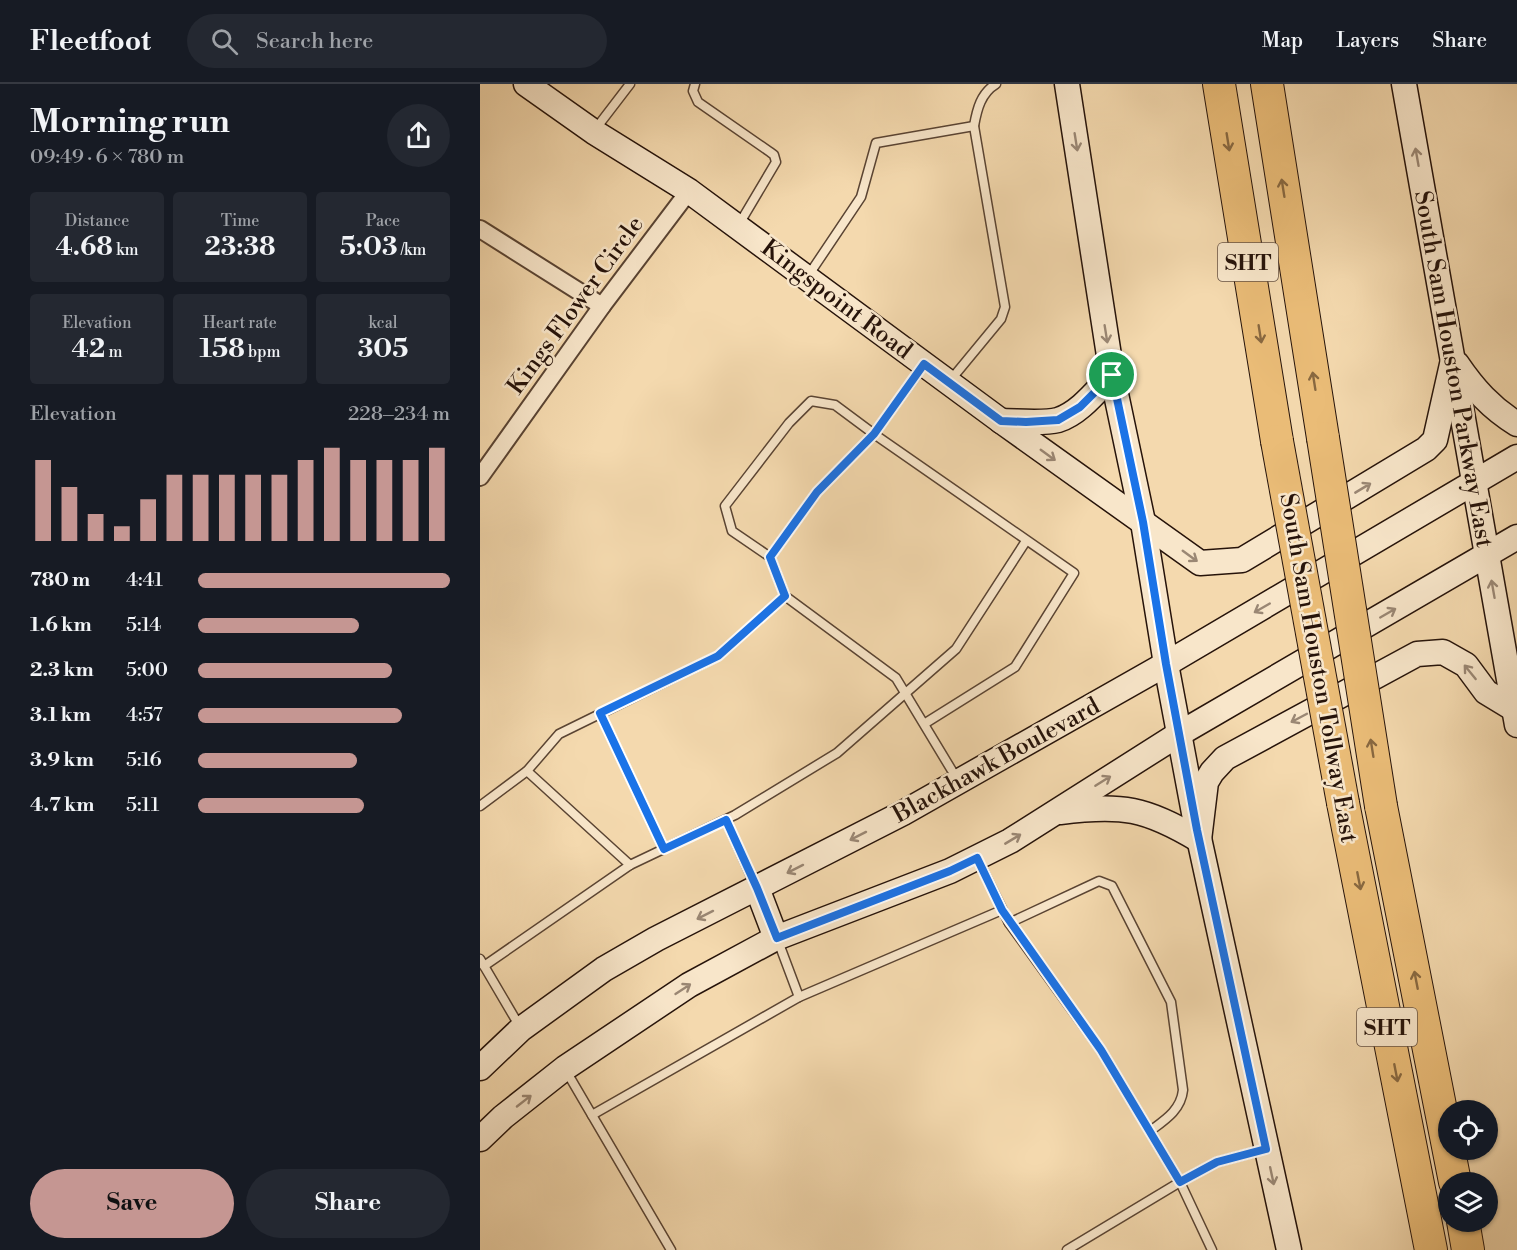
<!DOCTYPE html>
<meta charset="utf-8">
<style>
body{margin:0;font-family:"Libre Bodoni",serif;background:#242831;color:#f1f3f6;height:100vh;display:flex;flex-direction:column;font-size:22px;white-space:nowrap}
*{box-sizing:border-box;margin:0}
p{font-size:20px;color:#9ea1a6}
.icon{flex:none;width:33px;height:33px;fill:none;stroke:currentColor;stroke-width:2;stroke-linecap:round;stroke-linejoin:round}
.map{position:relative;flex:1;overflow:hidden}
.drawer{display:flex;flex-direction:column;background:#171b24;width:480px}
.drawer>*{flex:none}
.buttons{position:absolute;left:958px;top:1016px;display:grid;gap:12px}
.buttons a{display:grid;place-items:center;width:60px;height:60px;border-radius:50%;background:#171b24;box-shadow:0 2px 4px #0004;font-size:30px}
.pin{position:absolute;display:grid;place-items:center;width:51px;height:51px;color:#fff;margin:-26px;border:3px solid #fff;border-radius:50%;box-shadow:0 2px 6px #0007}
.round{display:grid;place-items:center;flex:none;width:63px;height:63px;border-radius:32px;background:#242831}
.overview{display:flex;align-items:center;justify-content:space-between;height:102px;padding:0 30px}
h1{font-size:33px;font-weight:700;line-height:45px}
.figures{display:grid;grid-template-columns:repeat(3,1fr);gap:9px;height:102px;padding:6px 30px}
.figures div{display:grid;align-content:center;border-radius:6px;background:#242831;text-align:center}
.figures b{font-size:26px;font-weight:700}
.figures small{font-size:16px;font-weight:400}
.figures p{font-size:16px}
.chart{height:168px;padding:12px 30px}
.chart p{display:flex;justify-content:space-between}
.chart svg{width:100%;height:108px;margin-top:6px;stroke:#c59692;stroke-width:6}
.action{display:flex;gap:12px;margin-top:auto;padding:12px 30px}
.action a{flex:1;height:69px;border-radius:36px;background:#c59692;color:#111;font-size:24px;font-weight:700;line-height:69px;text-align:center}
.action a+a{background:#242831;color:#f1f3f6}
ul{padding:0 30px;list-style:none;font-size:20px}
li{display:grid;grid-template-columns:96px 72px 1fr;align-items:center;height:45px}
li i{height:15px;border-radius:8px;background:#c59692}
header{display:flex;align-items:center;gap:36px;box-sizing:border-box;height:84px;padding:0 30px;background:#171b24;border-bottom:2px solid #363941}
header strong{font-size:28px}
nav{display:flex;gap:33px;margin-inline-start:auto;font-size:21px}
.search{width:420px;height:54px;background:#242831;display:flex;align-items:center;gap:15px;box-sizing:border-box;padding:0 21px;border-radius:33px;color:#9ea1a6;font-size:22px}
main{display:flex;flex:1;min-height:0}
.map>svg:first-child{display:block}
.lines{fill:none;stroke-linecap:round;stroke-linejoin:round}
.lane-casing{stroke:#5a4433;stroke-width:11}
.street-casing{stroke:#5a4433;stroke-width:20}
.secondary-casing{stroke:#26130a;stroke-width:27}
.highway-casing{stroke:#26130a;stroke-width:34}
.lane{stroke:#f8e6ca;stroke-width:8}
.street{stroke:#f8e6ca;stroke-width:16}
.secondary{stroke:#f8e6ca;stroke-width:24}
.highway{stroke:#eabc77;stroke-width:32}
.highway-bridge-casing{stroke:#26130a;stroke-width:34;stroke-linecap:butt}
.highway-bridge{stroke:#eabc77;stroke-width:32}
.oneway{stroke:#9a8774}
.oneway2{stroke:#886840}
.route-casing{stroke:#fff;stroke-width:12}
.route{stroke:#1a73e8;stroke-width:8}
.labels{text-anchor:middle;stroke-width:5;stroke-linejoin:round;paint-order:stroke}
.shield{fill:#f8e6ca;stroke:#655244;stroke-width:1.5}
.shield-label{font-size:22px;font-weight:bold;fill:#26130a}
.street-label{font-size:24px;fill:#26130a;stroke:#f8e6ca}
</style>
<header>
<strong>Fleetfoot</strong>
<div class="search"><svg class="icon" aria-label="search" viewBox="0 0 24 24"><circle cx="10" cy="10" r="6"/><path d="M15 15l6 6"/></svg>Search here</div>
<nav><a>Map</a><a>Layers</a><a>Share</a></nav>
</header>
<main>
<section class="drawer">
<div class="overview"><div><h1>Morning run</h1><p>09:49 · 6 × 780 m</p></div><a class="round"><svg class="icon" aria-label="share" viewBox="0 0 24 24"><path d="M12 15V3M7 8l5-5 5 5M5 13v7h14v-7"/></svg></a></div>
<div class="figures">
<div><p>Distance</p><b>4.68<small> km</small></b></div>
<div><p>Time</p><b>23:38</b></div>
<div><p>Pace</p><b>5:03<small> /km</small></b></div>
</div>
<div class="figures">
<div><p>Elevation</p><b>42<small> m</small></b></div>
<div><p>Heart rate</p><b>158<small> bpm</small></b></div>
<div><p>kcal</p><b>305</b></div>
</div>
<div class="chart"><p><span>Elevation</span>228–234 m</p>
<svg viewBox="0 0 160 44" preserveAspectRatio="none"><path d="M5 44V11M15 44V22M25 44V33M35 44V38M45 44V27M55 44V17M65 44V17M75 44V17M85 44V17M95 44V17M105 44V11M115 44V6M125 44V11M135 44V11M145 44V11M155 44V6"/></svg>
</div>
<ul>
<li><b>780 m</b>4:41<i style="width:100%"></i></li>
<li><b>1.6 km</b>5:14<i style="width:64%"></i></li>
<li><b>2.3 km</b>5:00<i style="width:77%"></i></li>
<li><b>3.1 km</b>4:57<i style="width:81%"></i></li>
<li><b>3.9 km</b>5:16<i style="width:63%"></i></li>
<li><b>4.7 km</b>5:11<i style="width:66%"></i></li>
</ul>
<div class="action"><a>Save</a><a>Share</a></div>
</section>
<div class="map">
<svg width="1037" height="1166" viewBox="0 0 1037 1166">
<rect width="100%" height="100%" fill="#f4d9ae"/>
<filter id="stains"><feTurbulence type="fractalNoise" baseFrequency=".00333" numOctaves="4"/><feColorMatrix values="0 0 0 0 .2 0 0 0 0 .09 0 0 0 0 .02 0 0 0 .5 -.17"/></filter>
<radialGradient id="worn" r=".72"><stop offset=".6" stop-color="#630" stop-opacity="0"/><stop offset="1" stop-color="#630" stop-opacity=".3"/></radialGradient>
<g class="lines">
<defs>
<g id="lane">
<path d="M215,0L213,7L218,18L290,68L294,71L296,78L258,142"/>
<path d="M114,47L150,0"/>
<path d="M328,192L381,113L396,59L494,42"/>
<path d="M469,298L521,235L525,223L494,42C497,25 501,9 516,0"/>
<path d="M290,473L337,408L394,350L443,282"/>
<path d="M120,629L184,765"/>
<path d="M444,640L535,583L594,489L394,350L355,321L331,317L309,339L245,422L252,447L290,473L305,512L416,594L477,695"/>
<path d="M47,687L150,781"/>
<path d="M0,722L47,687L79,650L238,572L305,512"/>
<path d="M246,736L275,801"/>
<path d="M497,774L529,839L621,966L700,1098L732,1166"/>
<path d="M529,839L619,797L632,802L691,918L703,1006C701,1026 685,1036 670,1047"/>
<path d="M298,857L319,913"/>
<path d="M0,875L40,943"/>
<path d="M4,882L150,781L255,731L357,669L476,565L546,457"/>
<path d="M85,985L191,1166"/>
<path d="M112,1031L319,913L522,826"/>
<path d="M587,1166L700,1098L737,1078L786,1065"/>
</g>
<g id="street">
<path d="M0,145L122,222"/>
<path d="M0,393L122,222L209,107"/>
</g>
<g id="secondary">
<path d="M46,0L114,48L209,107L521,337L720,479L762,476L946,365L955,356L973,276"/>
<path d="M587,0L632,291L663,438L686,580L717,745L809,1166"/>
<path d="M924,0L1037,641"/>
<path d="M977,280C994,305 1011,324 1037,340"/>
<path d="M521,337C537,337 562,340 578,336C600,329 617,306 632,291"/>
<path d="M580,728C642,720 666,724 719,756L726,698L732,688L745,674L937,570L963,568L986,581L1006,608L1034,625"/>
<path d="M277,804L296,854"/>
<path d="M0,984L41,945L124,885L176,855L423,729L686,580L1037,373"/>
<path d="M0,1055L23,1033L85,984L209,901L296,854L470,787L530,757L699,650L1037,453"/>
</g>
<g id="highway">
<path d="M739,0L797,357"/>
<path d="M787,0L843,354"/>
<path d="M863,719L951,1166"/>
<path d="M901,722L975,1098"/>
<path d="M983,1137L988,1166"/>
</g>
</defs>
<use href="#lane" class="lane-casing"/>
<use href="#street" class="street-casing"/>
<use href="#secondary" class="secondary-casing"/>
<use href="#highway" class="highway-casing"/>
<use href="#lane" class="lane"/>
<use href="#street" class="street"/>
<use href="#secondary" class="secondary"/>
<use href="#highway" class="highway"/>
<defs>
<g id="highway-bridge">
<path d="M843,354L901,722"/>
<path d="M797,357L863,719"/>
</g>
</defs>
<use href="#highway-bridge" class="highway-bridge-casing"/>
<use href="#highway-bridge" class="highway-bridge"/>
</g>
<defs><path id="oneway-shaft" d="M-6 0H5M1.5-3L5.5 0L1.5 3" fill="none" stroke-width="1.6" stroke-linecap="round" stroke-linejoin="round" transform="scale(1.5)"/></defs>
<g class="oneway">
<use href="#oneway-shaft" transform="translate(596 58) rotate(81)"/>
<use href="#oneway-shaft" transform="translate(937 73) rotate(-100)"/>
<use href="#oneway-shaft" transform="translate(626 250) rotate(81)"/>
<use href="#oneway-shaft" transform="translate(568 371) rotate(36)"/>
<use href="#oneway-shaft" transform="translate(883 404) rotate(-31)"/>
<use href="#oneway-shaft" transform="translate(710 472) rotate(36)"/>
<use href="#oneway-shaft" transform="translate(1013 505) rotate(-100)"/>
<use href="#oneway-shaft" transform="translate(782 524) rotate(150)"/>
<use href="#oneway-shaft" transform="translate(908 529) rotate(-30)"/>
<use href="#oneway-shaft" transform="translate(990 588) rotate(-129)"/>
<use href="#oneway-shaft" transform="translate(819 634) rotate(152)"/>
<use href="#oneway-shaft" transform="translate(623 697) rotate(-32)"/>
<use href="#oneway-shaft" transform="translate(378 752) rotate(153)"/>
<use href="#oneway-shaft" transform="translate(533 755) rotate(-31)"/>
<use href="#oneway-shaft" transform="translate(315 785) rotate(153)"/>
<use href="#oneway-shaft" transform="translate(225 831) rotate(153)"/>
<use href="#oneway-shaft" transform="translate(203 905) rotate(-33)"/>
<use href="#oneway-shaft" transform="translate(44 1017) rotate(-38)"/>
<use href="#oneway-shaft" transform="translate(792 1092) rotate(78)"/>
</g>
<g class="oneway2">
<use href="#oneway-shaft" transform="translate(748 58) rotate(81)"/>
<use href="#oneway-shaft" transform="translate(803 104) rotate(-99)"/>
<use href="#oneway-shaft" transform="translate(780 250) rotate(81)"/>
<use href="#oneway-shaft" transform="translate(834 297) rotate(-99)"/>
<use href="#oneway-shaft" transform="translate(892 664) rotate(-99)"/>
<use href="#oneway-shaft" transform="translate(879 797) rotate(79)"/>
<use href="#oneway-shaft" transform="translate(936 896) rotate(-101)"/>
<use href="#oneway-shaft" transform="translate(916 989) rotate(79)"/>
</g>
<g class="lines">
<defs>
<path id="route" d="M444,280L521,337L546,338L578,336L600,323L632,291L663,438L686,580L717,746L786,1065L737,1078L700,1098L621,966L522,826L497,774L470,787L297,854L277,804L246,736L184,765L120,629L238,572L305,512L290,473L337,408L394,350Z"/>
</defs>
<use href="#route" class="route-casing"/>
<use href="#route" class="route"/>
</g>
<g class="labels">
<g class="shield">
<rect x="738" y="159" width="60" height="38" rx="4.5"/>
<rect x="877" y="924" width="60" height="38" rx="4.5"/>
</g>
<g class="shield-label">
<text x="768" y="186">SHT</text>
<text x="907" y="951">SHT</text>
</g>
<g class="street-label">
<text transform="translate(357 215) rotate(37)" y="8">Kingspoint Road</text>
<text transform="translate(95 221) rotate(-54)" y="8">Kings Flower Circle</text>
<text transform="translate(974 285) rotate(80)" y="8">South Sam Houston Parkway East</text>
<text transform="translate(839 584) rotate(80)" y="8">South Sam Houston Tollway East</text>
<text transform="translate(516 676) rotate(-29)" y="8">Blackhawk Boulevard</text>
</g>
</g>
<rect width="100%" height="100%" filter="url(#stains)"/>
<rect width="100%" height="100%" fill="url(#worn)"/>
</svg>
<div class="buttons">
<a><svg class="icon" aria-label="locate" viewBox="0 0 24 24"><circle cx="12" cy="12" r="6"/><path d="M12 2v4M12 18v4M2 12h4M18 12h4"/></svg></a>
<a><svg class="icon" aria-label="layers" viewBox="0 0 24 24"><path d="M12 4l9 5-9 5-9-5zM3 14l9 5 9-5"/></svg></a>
</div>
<div class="pin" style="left:632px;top:291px;background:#1e9e55"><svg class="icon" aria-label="arrive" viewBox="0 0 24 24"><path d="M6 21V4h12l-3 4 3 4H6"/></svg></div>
</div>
</main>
